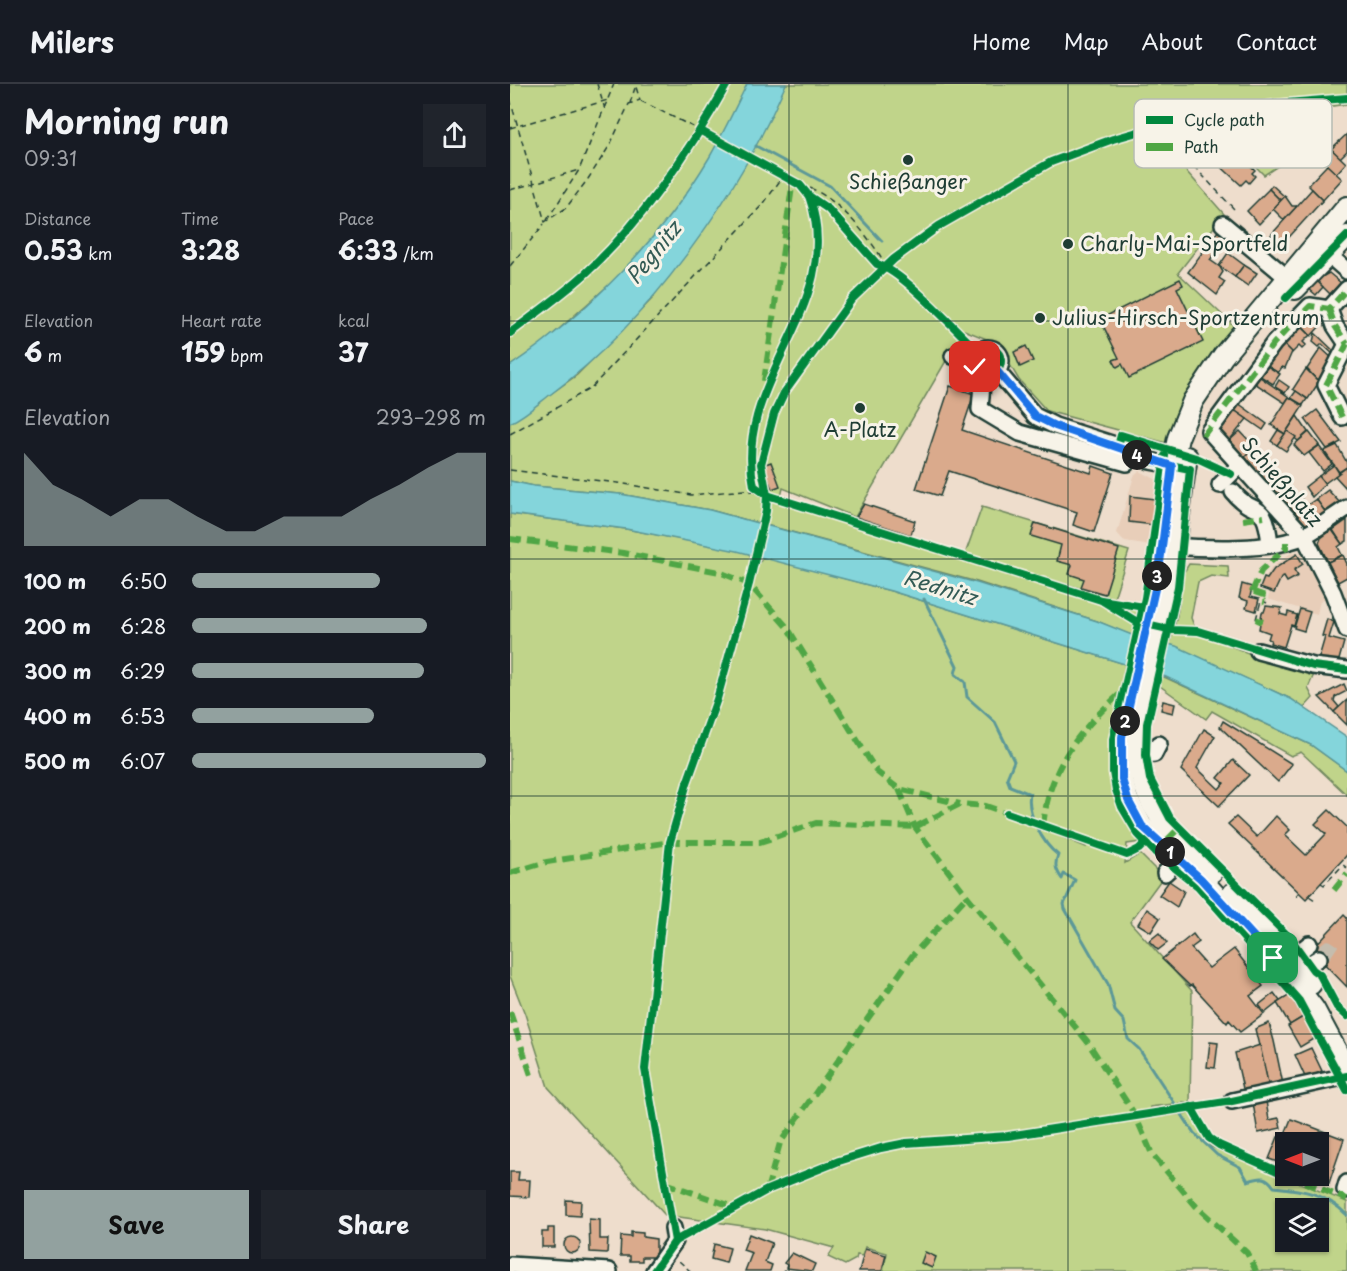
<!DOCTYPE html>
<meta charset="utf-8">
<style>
body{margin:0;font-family:"Playpen Sans",sans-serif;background:#20242c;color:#f1f3f6;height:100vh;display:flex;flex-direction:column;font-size:22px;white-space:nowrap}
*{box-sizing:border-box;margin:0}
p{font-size:20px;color:#9ea1a6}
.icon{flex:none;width:33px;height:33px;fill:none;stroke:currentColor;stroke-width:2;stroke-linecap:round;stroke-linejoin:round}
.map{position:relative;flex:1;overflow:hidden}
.details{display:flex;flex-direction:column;background:#171b24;width:510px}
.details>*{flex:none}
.needle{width:39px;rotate:270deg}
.controls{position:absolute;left:765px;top:1048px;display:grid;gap:12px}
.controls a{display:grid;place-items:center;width:54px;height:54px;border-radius:0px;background:#171b24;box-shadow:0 2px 4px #0004;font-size:30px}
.pin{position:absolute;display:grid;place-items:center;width:51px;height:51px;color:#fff;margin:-26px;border-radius:12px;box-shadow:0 3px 9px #0006}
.km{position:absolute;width:30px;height:30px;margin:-15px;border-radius:50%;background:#222;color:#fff;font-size:16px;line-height:30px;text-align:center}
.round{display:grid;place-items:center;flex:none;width:63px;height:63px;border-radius:0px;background:#20242c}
.overview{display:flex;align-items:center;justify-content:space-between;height:102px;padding:0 24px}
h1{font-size:33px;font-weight:700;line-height:45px}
.figures{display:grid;grid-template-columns:repeat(3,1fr);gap:9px;height:102px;padding:6px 24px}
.figures div{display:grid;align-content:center}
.figures b{font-size:26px;font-weight:700}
.figures small{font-size:16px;font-weight:400}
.figures p{font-size:16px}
.chart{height:168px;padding:12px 24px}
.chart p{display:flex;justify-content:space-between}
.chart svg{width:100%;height:108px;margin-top:6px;fill:#92a19f;opacity:.7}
.primary-button{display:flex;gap:12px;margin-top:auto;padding:12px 24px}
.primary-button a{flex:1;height:69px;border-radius:0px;background:#92a19f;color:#111;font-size:24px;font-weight:700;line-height:69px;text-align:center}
.primary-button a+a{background:#20242c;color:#f1f3f6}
ul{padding:0 24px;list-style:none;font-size:20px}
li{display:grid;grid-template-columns:96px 72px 1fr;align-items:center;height:45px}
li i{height:15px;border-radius:8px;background:#92a19f}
header{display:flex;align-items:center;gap:36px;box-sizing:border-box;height:84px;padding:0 30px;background:#171b24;border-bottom:2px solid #363941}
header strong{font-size:28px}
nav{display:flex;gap:33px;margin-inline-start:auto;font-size:21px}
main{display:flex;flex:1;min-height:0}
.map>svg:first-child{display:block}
.built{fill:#e8ceb9}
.green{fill:#c0d48a;stroke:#70885f;stroke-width:1.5;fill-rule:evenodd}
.water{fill:#84d5db;stroke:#5c9898;stroke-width:1.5}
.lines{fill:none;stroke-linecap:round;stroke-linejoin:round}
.stream{stroke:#5c9898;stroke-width:3}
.building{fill:#daaa8c;stroke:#1f3d34;stroke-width:1.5}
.minor-tunnel{stroke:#c5bdae;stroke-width:15;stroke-dasharray:15 8;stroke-linecap:butt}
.minor-casing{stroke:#1f3d34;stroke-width:20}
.major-casing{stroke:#1f3d34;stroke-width:24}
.path{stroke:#1f3d34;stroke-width:1.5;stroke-dasharray:6 4.5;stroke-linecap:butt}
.minor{stroke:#f7f3e8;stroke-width:15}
.major{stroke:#f7f3e8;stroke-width:20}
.quiet{stroke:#4fa644;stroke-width:6;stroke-dasharray:12 6;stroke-linecap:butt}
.cycleway-casing{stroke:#f7f3e8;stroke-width:11}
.cycleway{stroke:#00873e;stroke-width:8}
.route-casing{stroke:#fff;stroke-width:12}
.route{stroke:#1a73e8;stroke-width:8}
.grid{fill:none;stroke:#1f3d34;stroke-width:1.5;stroke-opacity:0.55}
.poi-dot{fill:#1f3d34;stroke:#f7f3e8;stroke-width:2}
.labels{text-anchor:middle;stroke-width:6;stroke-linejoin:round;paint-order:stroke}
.poi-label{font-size:20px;fill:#1f3d34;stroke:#f7f3e8}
.street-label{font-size:20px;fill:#1f3d34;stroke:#f7f3e8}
.water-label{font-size:21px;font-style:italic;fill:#335b55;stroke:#f7f3e8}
.key{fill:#f7f3e8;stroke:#b6bcb2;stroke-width:1.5}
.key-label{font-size:16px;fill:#1f3d34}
</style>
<header>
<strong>Milers</strong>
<nav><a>Home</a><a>Map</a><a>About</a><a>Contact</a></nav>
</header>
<main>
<section class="details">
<div class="overview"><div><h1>Morning run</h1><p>09:31</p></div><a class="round"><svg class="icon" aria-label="share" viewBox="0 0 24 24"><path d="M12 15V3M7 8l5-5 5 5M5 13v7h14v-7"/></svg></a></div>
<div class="figures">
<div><p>Distance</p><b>0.53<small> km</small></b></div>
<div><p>Time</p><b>3:28</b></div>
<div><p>Pace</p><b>6:33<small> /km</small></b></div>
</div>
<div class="figures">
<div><p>Elevation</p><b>6<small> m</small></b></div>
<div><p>Heart rate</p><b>159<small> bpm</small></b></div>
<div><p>kcal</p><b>37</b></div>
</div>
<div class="chart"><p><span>Elevation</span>293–298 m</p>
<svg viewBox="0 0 160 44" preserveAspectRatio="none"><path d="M0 44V6L10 19L20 25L30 32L40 25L50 25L60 32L70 38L80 38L90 32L100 32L110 32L120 25L130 19L140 12L150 6L160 6V44z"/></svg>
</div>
<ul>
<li><b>100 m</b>6:50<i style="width:64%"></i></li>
<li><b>200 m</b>6:28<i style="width:80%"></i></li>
<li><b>300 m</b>6:29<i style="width:79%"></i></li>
<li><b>400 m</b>6:53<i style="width:62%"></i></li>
<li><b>500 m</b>6:07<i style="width:100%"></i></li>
</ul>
<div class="primary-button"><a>Save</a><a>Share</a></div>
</section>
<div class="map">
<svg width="837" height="1187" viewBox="0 0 837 1187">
<rect width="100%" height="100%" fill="#edc"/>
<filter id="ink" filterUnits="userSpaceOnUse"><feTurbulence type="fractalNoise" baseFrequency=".0167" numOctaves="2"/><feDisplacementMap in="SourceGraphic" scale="12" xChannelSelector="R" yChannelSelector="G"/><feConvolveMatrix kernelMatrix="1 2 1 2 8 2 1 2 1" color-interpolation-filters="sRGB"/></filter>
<g filter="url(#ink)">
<g class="built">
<path d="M630,387L649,397L642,462L615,458L607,449L624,392Z"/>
<path d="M781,469H791L815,514L810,517L807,530L758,515L760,508L750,504L761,484Z"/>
</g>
<g class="green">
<path d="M0,0H837V20L646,46L630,50L647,54L714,130L668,189L725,243L684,299L657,359L537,327L509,296L487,259L454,246L345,433L273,404L270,417L453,476L472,423L619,467L604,514L497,483L628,522L622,552L587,537L467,498L200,426L110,410L24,402L0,397V339L67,291L144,213L108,193L31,261L0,282Z"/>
<path d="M803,26L813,42L788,69L754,91L714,50Z"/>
<path d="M0,430L116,445L227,466L240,470V475L247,481L254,473L381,507L615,580L600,656V689L610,727L631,758L617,760L615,779L630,770L653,793L620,838L682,907L680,1018L640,1023V1034L680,1029L701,1063L837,1118V1187H373L377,1169L355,1163L352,1172L347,1171L346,1175L335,1181L318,1173L324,1164L255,1145L155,1131L38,1003L15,930L0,892ZM516,732L575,753L576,763L517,739ZM776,1125H808V1158H776Z"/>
<path d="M679,480L718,482L719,494L701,492L688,498L681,534L687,549L746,572L805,588L798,604L803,614L794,624L781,615L659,560L674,488Z"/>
<path d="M652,592L801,661L837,687V711L791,668L781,672L702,627L696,635L650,602Z"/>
</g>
<g class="water">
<path d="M237,0H276C228,111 139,238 41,310C28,320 15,332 0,339V282C79,228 150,156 199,74C213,50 225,24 237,0Z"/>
<path d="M0,397L24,402L110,410L200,426L467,499L587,537L622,551L666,562L781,615L837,653V687L801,661L656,593L381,507L227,467L116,445L0,430Z"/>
</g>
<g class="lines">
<g class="stream">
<path d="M246,62L320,102L372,157"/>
<path d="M414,515L447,582L445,590L455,598L457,613L485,638L504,677L497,694L500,702L520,710C516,729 533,760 548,771C544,781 546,786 552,795L554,790L565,796L554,820L555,825L598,900L605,927L614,937L618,955L629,965L684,1049L707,1071L730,1083L738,1097C751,1093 756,1091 764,1103C794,1106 815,1109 837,1131"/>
</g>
</g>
<g class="building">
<path d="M837,50V67L830,74L821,65Z"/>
<path d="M815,59L836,79L826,90L805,70Z"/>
<path d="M719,62L745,86L742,89L745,92L739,99L736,96L731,101L705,77Z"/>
<path d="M817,81L832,95L813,116L798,101Z"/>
<path d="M762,101L775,113L771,117L759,105Z"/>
<path d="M759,105L771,117L749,140L737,127Z"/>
<path d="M802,105L813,116L771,162L761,151Z"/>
<path d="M775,112L782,122H787L774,136L763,125Z"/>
<path d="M708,147L716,153L700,176L710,183L713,188L709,194L715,198L707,211L678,188Z"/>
<path d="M718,169L734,181L725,193L709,182Z"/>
<path d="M734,181L747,189L738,202L725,193Z"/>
<path d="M819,189L831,199L820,210L806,196Z"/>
<path d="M670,195L673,201L667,204L693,258L619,294L612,280L607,283L603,276L609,274L590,235Z"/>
<path d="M806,196L813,203L806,211L798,204Z"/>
<path d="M800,228L812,240L801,252L789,239Z"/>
<path d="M788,239L800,251L793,258L796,261L792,265L789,262L782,269L770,256Z"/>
<path d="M805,249L827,270L823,275L824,271L812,260L809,263L803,258Z"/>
<path d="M770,256L782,268L775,284L772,283L768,289L754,280Z"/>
<path d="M516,262L523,277L510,283L504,268Z"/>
<path d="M811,264L824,276L810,299L797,285Z"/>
<path d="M754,280L770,290L763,300L747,290Z"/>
<path d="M796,285L809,298L798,315L783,305Z"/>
<path d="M747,291L779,313L775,319L743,298Z"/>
<path d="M769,296L779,303L775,309L765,303Z"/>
<path d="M440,302L464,310L452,346L581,389L583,382L603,389L584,448L563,441L567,428L439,387L430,412L406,405Z"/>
<path d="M786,307L797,315L793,321L781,314Z"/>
<path d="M779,313L793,322L775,350L761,341Z"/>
<path d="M728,319L757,340L753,346L724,326Z"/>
<path d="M724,326L737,335L718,358L710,347Z"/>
<path d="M807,326L831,358L817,365L795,335Z"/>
<path d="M787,332L798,348L788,357L777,347Z"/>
<path d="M768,346L775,350L767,361L761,357Z"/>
<path d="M730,347L745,363L734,374L718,358Z"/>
<path d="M777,347L786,353L776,367L767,361Z"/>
<path d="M799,348L809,361L794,372L784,361Z"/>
<path d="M827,361L837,379V383L829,388L814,367Z"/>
<path d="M809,362L822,380L813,387L799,369Z"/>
<path d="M741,367L747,376L749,373L755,379L747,389L734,374Z"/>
<path d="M261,378L270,402L262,405L253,381Z"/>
<path d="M824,381L829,389L815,399L809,392Z"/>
<path d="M761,383L778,401L767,411L750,393Z"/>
<path d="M837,383V405L825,392Z"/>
<path d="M809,392L815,400L802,413L795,403Z"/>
<path d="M778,401L795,419L784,428L767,411Z"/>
<path d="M818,406L830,419L816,429L806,415Z"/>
<path d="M620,412L645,415L644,441L619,438Z"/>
<path d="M806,415L816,429L808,435L796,422Z"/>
<path d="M795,419L808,435L797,442L784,428Z"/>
<path d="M354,420L405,437L401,451L346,433Z"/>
<path d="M837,436V457L832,460L823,446Z"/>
<path d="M525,439L609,465L595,510L571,503L574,495L559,490L562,481L547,477L551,461L521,452Z"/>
<path d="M822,446L832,460L828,463L832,471L818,478L809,459L811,454Z"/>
<path d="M787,470L793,480L784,486L788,492L777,498L774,493L771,494L764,509L750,504L754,494L757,495L764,485Z"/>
<path d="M833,471L837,480V493L828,498L818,478Z"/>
<path d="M732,500L742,503L740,513L749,515L746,527L736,524L738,517L729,514Z"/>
<path d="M756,522L772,524L770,530L777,532L778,528L787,531L784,542L781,541L774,563L760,559L761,556L758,555L760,549L749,545L752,528H754Z"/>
<path d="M790,525L800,528L794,547L784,544Z"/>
<path d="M817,535L824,538L819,554L834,558L827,583L808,577L815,553L812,552Z"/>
<path d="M834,600L837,607L825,613L824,617L829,623L824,628L809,613Z"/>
<path d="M837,616V641L824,628Z"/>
<path d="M653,617L665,620L663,629L651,626Z"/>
<path d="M713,637L782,680L768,698L710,643Z"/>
<path d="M694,645L705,652L687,684L709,705L714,699L708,694L723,676L739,691L709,722L671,686Z"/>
<path d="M819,726L837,743V771L796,815L718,740L726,733L747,753L766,732L780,746L775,751L796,771L816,750L805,740Z"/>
<path d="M659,797L674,807L667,823L649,811Z"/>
<path d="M637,825L650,834L641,848L628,840Z"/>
<path d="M834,831L837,834V903L801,866Z"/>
<path d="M649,849L657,859L648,866L639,857Z"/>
<path d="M683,850L689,858L681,864L699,884L724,865L753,902L740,912L754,930L730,948L719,936L717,939L682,901L680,902L652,875Z"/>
<path d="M764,909L770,917L755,929L749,921Z"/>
<path d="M780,911L793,933L780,941L767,919Z"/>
<path d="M793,933L805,954L790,963L778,942Z"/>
<path d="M759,939L764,957L774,1005L759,1004L745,945Z"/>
<path d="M700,958L708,959L705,984L697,983Z"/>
<path d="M750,961L759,1004L734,1009L725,969Z"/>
<path d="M801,964L812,987L796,995L785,971Z"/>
<path d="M756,1017L759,1036L769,1034L771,1044L748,1049L743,1019Z"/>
<path d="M781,1035L834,1055L819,1099L802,1092H808V1059H776V1081L759,1075L768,1053L773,1055Z"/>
<path d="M0,1088H9L8,1096H20L19,1113L0,1112Z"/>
<path d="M56,1116L71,1117L70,1132L56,1131Z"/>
<path d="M79,1135L90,1136V1155H98L97,1169L80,1168Z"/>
<path d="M38,1144H44V1163H32V1148H38Z"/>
<path d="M121,1148L133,1149V1153L146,1155V1173H132V1177H120V1172H110L111,1152L121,1153Z"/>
<path d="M239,1150L262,1159L255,1178L262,1181L260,1187H235L242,1169L233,1166Z"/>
<circle cx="62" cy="1161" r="8"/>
<path d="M204,1160L220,1164L216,1179L201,1175Z"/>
<path d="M355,1165L376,1171L372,1187H349Z"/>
<path d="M415,1168L426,1173L422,1184L411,1179Z"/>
<path d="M282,1169L305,1180L302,1187L276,1184L277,1181L274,1179Z"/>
</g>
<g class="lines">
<path class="minor-tunnel" d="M813,868L818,864L824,868"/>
<defs>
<g id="minor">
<path d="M713,140L786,201"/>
<path d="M812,165L837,187"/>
<path d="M837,205L819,225L800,222L764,259L699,347L794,452L823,509L837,546"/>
<path d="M819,225L825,242L837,260"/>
<circle cx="478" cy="277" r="13"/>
<path d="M443,272L464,275"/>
<path d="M487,287L525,332L545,342L608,362L640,377L672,383"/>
<path d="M479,290L472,300L470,325L510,349L617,379"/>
<path d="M832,333L816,301L837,260"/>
<path d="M710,401L730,381"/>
<path d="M723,408C744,435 755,412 760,460"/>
<path d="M655,462C691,464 761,468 794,452C809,444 823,433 837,424"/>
<path d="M748,567L803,582L837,586"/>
<path d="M629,672L644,670L649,660"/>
<path d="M655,789L669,776"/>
<path d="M772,875L789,868L799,860"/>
<path d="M782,890L809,874"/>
<path d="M722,1017L837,992"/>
<path d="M835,1106L837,1099"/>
<path d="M0,1181L99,1187"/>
<path d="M144,1187L165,1157L163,1144"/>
</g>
<g id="major">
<path d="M837,123L713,272L683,317L668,354L662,382L649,487L612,653V695L618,716L632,742L691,795L779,892L804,925L837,987"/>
<path d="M785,205L837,152"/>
<path d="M677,373C668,425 666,477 656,528C645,582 617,643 633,698C644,736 675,762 702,788"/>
<path d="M723,809L765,853L801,900"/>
</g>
</defs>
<use href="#minor" class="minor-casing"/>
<use href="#major" class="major-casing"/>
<g class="path">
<path d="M87,0L95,25"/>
<path d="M0,15L35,138L56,124L78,95L100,61L119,20L130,16L125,0"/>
<path d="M131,17L191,47"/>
<path d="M120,19L125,4"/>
<path d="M0,44L98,16"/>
<path d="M648,44L725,126"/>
<path d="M290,101C323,107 361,154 377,183"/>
<path d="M0,106L69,86"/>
<path d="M37,136L69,86L104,0"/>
<path d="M0,182L34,140"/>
<path d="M0,350L81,304L254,119L274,91"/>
<path d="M0,386L108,399L181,411L234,406L257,411"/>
<path d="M755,518L757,519"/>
<path d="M746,535L751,517"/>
<path d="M811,799L814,801L833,781L837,784"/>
<path d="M786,812L789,808"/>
<path d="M799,812L805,816"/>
<path d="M169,1177L180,1187"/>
<path d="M273,1186L276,1187"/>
</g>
<use href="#minor" class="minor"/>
<use href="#major" class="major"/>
<g class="quiet">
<path d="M819,225L825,242L837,260"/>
<path d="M254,297L283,96"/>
<path d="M832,333L816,301L837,260"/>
<path d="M693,352L764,259L800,222L819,225L837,205"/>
<path d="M733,436L754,433"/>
<path d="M0,455L113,469L209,488L239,500L277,543L367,688L389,705L450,720"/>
<path d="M742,508L751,487L776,464V458"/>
<path d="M744,508L753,511L751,517L755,518"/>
<path d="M746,535L750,537L751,534"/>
<path d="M389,705L405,743L457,812L577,957L625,1031L642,1070L686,1122L737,1169L746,1187"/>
<path d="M533,742C539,684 568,647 610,610L614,611"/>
<path d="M645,768L669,744"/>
<path d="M0,789L37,778L160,758H250L306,739L405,743L450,720L476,722L502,731"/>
<path d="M824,806L837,790"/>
<path d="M0,928L21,991"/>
<path d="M778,1092L837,1115"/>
<path d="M155,1099L224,1123"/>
<path d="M257,1106L270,1059L402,872L457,812"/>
</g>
<defs>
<g id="cycleway">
<path d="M191,47L290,101L299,112L318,125L367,180C395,189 444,245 468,267"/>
<path d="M299,112C338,222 221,295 244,402L257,411L591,516L634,523"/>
<path d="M776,214L837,152"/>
<path d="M0,249C25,230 52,211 75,190C133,137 179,68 217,0"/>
<circle cx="478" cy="277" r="13"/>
<path d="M487,287L525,332L545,342L608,362L640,377L680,385L668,503L637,640L636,671L640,695L660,734L780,854L803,886L810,891L827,923L837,932"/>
<path d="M608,362L611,351L689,375L721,390"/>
<path d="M655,372L635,514L603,655V688L606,706L612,723L628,750L645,768L688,802L789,917L837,1006"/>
<path d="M593,517L627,538L663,546L688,547L803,582L837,586"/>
<path d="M497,729L617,771L629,765L642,752"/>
<path d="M681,1023L699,1054L709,1061L776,1091"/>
<path d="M165,1157L257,1106L329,1077L371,1064L396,1059L498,1052L722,1017L837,992"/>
<path d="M144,1187L165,1157L135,985L160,758L177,699L207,615L239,500L256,427L257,411L251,380L264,330L274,309L342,215L384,175L429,142L541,78L603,55L659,39L765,20L837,14"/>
</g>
</defs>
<use href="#cycleway" class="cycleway-casing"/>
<use href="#cycleway" class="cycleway"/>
</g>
</g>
<g class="lines" filter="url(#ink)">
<defs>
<path id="route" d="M465,283L475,290L487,287L525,332L545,342L662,382L649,487L612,653V695L618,716L632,742L691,795L763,874"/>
</defs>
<use href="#route" class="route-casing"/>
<use href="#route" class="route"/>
</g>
<path class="grid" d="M279,0V1187M558,0V1187M0,237H837M0,475H837M0,712H837M0,950H837"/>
<g class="poi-dot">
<circle cx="398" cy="76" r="6"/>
<circle cx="558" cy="160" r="6"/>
<circle cx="530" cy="234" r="6"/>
<circle cx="350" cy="324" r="6"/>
</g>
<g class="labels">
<g class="poi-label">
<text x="398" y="105">Schießanger</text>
<text x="570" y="167" text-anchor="start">Charly-Mai-Sportfeld</text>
<text x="542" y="241" text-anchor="start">Julius-Hirsch-Sportzentrum</text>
<text x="350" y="353">A-Platz</text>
</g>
<g class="street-label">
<text transform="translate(772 398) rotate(49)" y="7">Schießplatz</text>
</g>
<g class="water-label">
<text transform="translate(144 169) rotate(-51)" y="7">Pegnitz</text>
<text transform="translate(430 504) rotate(17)" y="7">Rednitz</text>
</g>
</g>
<rect x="624" y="15" width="198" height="69" rx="9" class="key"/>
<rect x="636" y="32" width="27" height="8" fill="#00873e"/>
<rect x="636" y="59" width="27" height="8" fill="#4fa644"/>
<g class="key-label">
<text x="674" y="42">Cycle path</text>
<text x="674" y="69">Path</text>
</g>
</svg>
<div class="controls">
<a><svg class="needle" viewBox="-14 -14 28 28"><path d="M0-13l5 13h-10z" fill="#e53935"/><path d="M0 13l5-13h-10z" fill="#9ea1a6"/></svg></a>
<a><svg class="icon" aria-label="layers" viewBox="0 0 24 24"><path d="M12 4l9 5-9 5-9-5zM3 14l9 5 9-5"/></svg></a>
</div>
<div class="pin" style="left:763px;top:874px;background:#1e9e55"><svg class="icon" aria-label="arrive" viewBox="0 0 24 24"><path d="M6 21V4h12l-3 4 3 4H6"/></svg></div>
<div class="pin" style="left:465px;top:283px;background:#d93025"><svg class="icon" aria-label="check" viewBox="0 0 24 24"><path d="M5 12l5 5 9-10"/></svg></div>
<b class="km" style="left:660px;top:768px">1</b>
<b class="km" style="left:615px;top:637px">2</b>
<b class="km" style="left:647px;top:492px">3</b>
<b class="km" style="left:627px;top:371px">4</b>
</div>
</main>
